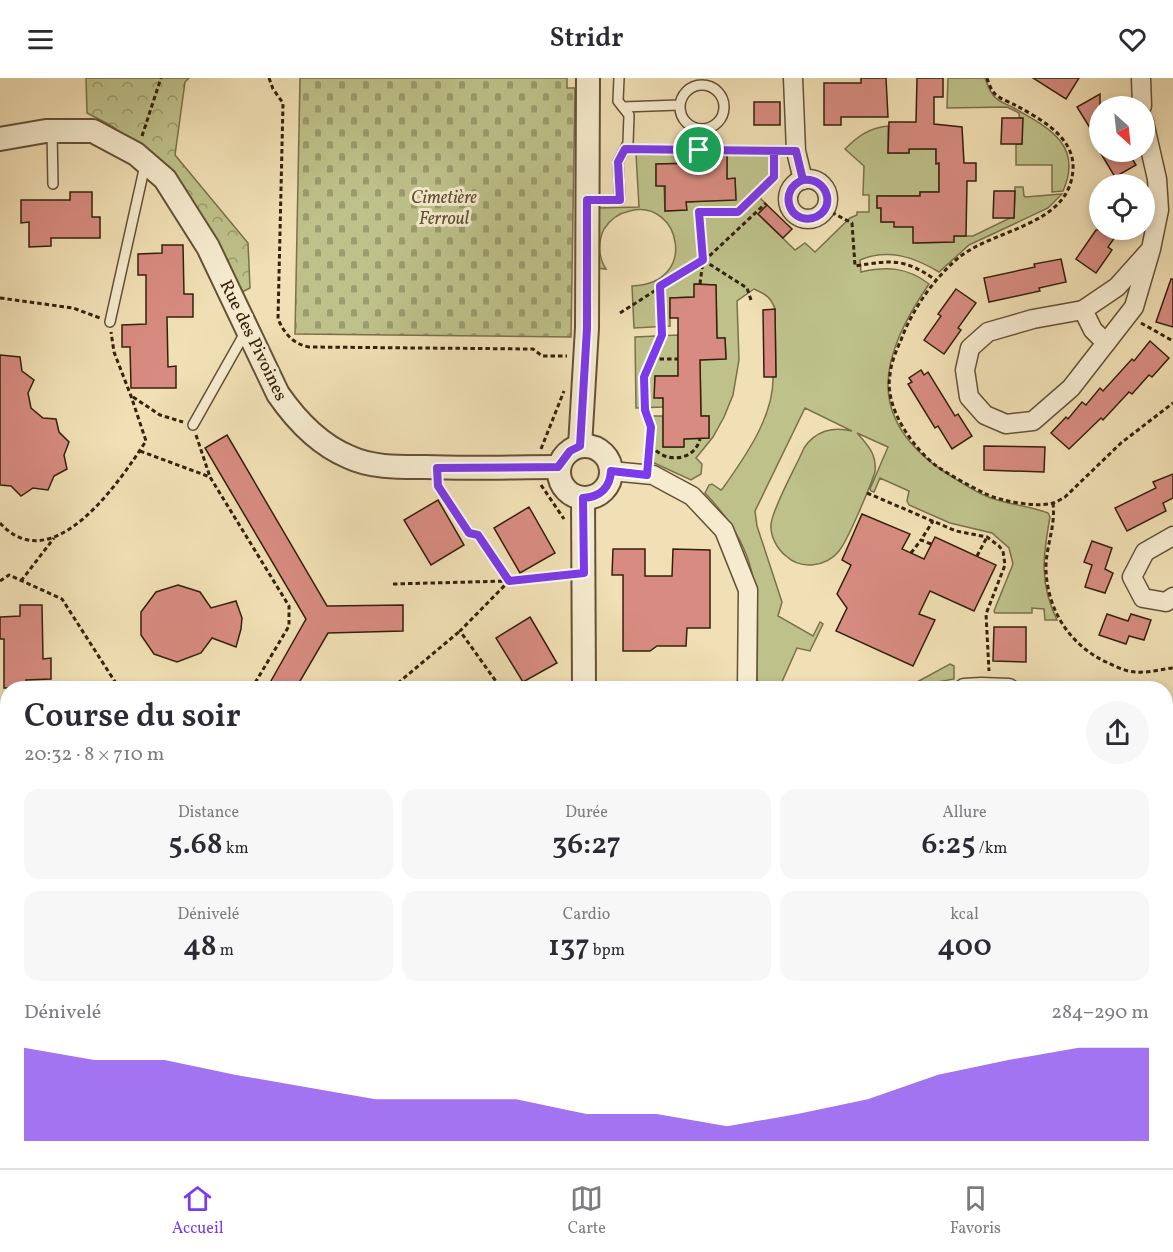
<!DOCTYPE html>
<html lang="fr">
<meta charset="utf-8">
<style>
body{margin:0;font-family:Vollkorn,serif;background:#f7f7f7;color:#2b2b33;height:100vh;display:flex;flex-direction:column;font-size:22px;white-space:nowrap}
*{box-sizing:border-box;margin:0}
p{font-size:20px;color:#7c7c81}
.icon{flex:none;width:33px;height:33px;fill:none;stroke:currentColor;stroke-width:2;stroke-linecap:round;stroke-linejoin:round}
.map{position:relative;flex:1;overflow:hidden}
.details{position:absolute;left:0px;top:603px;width:1173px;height:488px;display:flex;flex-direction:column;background:#fff;border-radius:24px 24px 0 0;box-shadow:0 3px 9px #0003}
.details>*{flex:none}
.needle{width:39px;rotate:153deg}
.tools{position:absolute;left:1089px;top:18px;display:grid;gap:12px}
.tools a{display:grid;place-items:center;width:66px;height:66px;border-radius:50%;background:#fff;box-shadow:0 3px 9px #0003;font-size:30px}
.pin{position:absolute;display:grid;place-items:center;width:51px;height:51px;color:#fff;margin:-26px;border:3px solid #fff;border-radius:50%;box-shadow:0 2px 6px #0007}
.round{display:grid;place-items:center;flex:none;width:63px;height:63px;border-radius:32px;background:#f7f7f7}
.summary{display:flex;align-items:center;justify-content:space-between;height:102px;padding:0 24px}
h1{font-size:33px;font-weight:600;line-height:45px}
.metrics{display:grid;grid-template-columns:repeat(3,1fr);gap:9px;height:102px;padding:6px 24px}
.metrics div{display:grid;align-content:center;border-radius:15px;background:#f7f7f7;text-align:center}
.metrics b{font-size:30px;font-weight:600}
.metrics small{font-size:16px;font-weight:400}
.metrics p{font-size:16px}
.chart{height:168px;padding:12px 24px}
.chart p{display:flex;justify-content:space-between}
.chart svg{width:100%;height:108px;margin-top:6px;fill:#7c3aed;opacity:.7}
header{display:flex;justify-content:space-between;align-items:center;height:78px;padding:0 24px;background:#fff;font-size:27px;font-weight:600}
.tabs{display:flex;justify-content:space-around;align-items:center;height:84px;border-top:2px solid #e1e1e2;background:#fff;font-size:16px;color:#7c7c81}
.tabs a{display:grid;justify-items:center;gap:3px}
.tabs .selected{color:#7c3aed}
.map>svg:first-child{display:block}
.grass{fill:#bec18a;stroke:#7a714a;stroke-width:1.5}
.forest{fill:url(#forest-crowns);stroke:#7a714a;stroke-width:1.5}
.cemetery{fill:url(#cemetery-stones);stroke:#7a714a;stroke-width:1.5}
.building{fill:#d88c81;stroke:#35210b;stroke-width:1.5}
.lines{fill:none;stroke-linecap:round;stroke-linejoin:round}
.service-casing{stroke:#645136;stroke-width:12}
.minor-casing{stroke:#645136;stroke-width:21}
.tertiary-casing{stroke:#645136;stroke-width:26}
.secondary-casing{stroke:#35210b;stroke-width:28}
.path{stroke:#35210b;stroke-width:3;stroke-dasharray:4.5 3;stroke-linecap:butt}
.service{stroke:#f6ebcf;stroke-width:9}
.minor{stroke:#f6ebcf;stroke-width:18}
.tertiary{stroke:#f6ebcf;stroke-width:22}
.secondary{stroke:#f6ebcf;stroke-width:26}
.route-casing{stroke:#fff;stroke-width:12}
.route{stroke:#7c3aed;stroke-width:8}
.labels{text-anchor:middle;stroke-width:6;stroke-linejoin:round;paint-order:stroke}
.park-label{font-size:18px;font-style:italic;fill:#5e5131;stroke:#f6ebcf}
.street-label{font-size:18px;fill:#35210b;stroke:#f6ebcf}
</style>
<header><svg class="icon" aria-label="menu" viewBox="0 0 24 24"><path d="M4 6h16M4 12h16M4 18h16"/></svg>Stridr<svg class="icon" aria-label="heart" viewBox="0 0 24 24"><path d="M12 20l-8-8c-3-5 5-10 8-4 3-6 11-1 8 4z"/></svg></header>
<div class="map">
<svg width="1173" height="1090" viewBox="0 0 1173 1090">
<defs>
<pattern id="forest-crowns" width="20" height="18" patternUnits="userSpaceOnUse" patternTransform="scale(1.5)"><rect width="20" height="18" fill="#bec18a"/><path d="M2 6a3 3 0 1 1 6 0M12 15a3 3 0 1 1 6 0" fill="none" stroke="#9b9c6f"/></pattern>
<pattern id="cemetery-stones" width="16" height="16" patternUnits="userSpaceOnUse" patternTransform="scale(1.5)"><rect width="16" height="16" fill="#bec18a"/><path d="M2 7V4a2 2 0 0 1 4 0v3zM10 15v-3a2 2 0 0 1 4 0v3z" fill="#9b9c6f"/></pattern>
</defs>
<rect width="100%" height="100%" fill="#f1e0b5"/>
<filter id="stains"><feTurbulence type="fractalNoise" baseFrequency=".00333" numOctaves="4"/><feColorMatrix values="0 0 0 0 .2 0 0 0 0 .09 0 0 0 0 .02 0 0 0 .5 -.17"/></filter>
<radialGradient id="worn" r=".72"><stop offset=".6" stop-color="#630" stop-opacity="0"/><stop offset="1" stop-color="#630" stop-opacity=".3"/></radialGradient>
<g class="grass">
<path d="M948,0H985C987,6 989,12 993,17C997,23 1006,26 1012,29C1047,49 1084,66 1063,113L1052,114V87H1016V66H1022L1019,35L1007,29L947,30Z"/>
<path d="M888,48V75H909V71H936V85H939V114H920V118H877V130H881V144H913L914,165L953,164L954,158H973L1010,140H1014L1015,109H1023L1024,118L1026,119L1062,116L1048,130L969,167L939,194C914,179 888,170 860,182L861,194C886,188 907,189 929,206C880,278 863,340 946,395C959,403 972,412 986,418C1006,427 1028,427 1048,435L1050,439C1043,478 1039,505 1057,542H1045L1044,531L1032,530V535H995L994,533L1013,486L1009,470L992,455L950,445L909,427L907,423L909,413L880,400L874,414L871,413L870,411L888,369L857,355C867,366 877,376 875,394C870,409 848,462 839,473C826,489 801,492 786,478C777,471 770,458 771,446C773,429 796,389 804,370C815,353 833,348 852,353L805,330L755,433L757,448L782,524L778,538L813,558L820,544L823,546L810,573L797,570L781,606L789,610H763L758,608L757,598C758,521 763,475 705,415L709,407L712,406L721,412L723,410C745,379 774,338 773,299L776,298L775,231C771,219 765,216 754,211L737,223L739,282L733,317L724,339L713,359L696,380L702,386L701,396L691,402L652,384L654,366L651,338H663V369H683L684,361L709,360V338H701L700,282L726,280L725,260H717L716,207L695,206L694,219L670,220V248L634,250L632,208C700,206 680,120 630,133C619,135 610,142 604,151C598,163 598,179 606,191L596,190L597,130L639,129L636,75H685V85L656,86V107L664,108L665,133L686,132V124L736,121L735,101H727V76L725,75H771V97L758,110L761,121L767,127L758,136L795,172L805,165L815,174L850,140L857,137V134H869V117H863L864,88L845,71C858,58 869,50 888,48Z"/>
<path d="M678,257V298H655V319L663,320V329L636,330L635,259Z"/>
<path d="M950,586L954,588V601L906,610Z"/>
</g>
<path class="forest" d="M86,0H189L185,4L175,77L248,165L250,210L242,214L158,81L110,47L87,35Z"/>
<path class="cemetery" d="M300,0H567V10H575L571,259L295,256Z"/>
<g class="building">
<path d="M861,0H886L888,39H841V47H824V5H861Z"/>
<path d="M917,0H943V19H934V46L962,49L964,85H976V103H967L966,158H954V164L913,165V149H894V144H881V130H877V118H920V114H939V85L936,86V71H909V75H888L889,44H916Z"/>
<path d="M1033,0H1079L1066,21Z"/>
<path d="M1100,16V66L1077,29Z"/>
<rect x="754" y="24" width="26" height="23"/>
<path d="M1002,40H1023L1022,66H1001Z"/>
<path d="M1100,74H1128L1136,87L1115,99Z"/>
<path d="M705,76H727V101L735,100L736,122L686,124L687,132L665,133V108H656V86L705,85Z"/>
<path d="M994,113H1015L1014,140H993Z"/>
<path d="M70,114H92V139H100V160H51V168L29,169V144L21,145V122H70Z"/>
<path d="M767,127L792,151L783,160L758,136Z"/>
<path d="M1096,152H1120L1108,169L1112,172L1096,195L1076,181Z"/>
<path d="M162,167H183L184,216H193V239H167L168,289L176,288V310H131L130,269H122V247L146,246V197H138V176L162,175Z"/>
<path d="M1061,181L1066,204L1039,210L1040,213L989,224L984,200L1035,189L1034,186Z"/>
<path d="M1171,201H1173V249L1156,244Z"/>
<path d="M694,206L716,207L717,260H725L726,281L700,282L701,338H709V360L684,361V369H663V320H654L655,298H678V240H670V220L694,219Z"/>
<path d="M956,211L976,225L958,250L961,252L944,276L924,262L941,238L938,236Z"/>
<path d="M775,231L776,299H764L763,232Z"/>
<path d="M1150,263L1169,280L1152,299L1149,297L1132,316L1129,314L1103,342L1101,340L1069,371L1051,355L1066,339L1068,341L1082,324L1086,327L1100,310L1103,313L1132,281L1134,283Z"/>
<path d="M0,277L20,279L22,293L34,302L28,315L31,330L43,340L56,341L59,354L69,364L64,377L67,391L54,398L48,412L33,410L21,418L11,408L0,407Z"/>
<path d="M921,292L924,297L928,294L955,338L958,336L972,358L952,371L938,348L935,350L908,306L912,304L909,300Z"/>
<path d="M227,357L327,528L403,527V553L328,555L296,610H267L306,541L205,370Z"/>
<path d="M984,368L1045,369L1044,394L984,392Z"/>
<path d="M1173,396V420L1163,425L1166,433L1127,453L1115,430L1156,410L1153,404Z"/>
<path d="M438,422L464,467L431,487L404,442Z"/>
<path d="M529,429L555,475L520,495L494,450Z"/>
<path d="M862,436L910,456L902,471L924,481L935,459L996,487L974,533L930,513L919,536L935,542L913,588L836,553L847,530L837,516L851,487L842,482Z"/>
<path d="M1092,463L1112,470L1105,491L1113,495L1105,515L1085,509L1092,487L1084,484Z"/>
<path d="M613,471H645V498H672L673,471L710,472V550H687L686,568H657L650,573H623V497H612Z"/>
<path d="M178,507L200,514L211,530L236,523L242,540L241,551L236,569L212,560L201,575L177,584L154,576L141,557V534L156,514Z"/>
<path d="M20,527H42L43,581L51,580V601L26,602V610H4V561H0V539L20,538Z"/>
<path d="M1107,536L1128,543L1131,536L1151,542L1144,562L1129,558L1126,566L1099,557Z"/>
<path d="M530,539L557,585L523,604L496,560Z"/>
<path d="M994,549H1026V584L993,583Z"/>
</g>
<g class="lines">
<defs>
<g id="service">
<circle cx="702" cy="29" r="22"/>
<path d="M623,29L679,27"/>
<path d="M52,53L53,106"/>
<path d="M587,122H620L618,84L628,65L629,37L618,23L619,0"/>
<path d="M110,244L145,87"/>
<path d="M193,347L246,253"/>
<path d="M343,1083L349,1090"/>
<path d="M629,1083L633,1090"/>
</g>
<g id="minor">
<path d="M793,0L796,73L803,102"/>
<path d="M1141,0L1142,28"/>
<path d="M1144,44L1157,101L1159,132L1151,171L1134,229L1071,310L1033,343L1006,346L985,337L969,319L965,292L970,270L988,254L1033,241L1083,232L1117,209L1151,171"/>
<circle cx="808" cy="121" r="20"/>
<path d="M1083,232L1093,252L1106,265"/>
<path d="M611,393L653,397L692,418L724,452L748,512L747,610"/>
<path d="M1173,458L1145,474L1132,499L1143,520L1166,524L1173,519"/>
<path d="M964,610L981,609L1009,610"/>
<path d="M1166,682L1173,692"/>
<path d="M0,751L8,760"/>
<path d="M1166,806L1173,802"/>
<path d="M297,1083L302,1090"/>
<path d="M1064,1083L1069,1090"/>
</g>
<g id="tertiary">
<path d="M0,61L46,53H93L136,76L165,101L208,169L278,316C296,342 320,367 349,379C372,390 401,389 425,389C470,391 514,389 558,389"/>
<circle cx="585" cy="394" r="26"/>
<path d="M580,368L587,250L588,0"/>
<path d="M583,420L584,610"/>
<path d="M590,1083L591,1090"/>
</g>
<g id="secondary">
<path d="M0,972L8,980"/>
<path d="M99,1083L106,1090"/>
</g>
</defs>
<use href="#service" class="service-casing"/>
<use href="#minor" class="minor-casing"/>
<use href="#tertiary" class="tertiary-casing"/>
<use href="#secondary" class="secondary-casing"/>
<g class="path">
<path d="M269,0L273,11L283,25L278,241C284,255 293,266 309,269L533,271L542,278H567"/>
<path d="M987,0C989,6 991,12 995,16C1000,21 1009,24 1015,27C1039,40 1075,59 1073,91C1070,149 993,150 957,181C933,202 912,232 901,262C896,273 891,285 890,297C884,329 913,371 938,389C953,399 970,408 986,416C1001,423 1036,430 1053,425C1057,424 1061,421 1065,419L1121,365L1173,325"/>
<path d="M142,58L161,0"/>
<path d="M638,71L782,73"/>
<path d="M825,131L852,145L855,188C893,182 903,180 936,202"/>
<path d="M704,183L766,125"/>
<path d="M700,206L703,182"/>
<path d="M0,220L73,230L100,240"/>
<path d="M751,222L747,210L703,182L699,134H738L774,98V73"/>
<path d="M620,235L703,182"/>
<path d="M1141,245L1173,263"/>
<path d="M652,281H678"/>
<path d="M133,319L160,337L183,344"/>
<path d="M196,357L210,399"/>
<path d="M651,367C664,386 694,384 700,361"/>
<path d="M541,371L564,313"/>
<path d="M140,373L210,399L289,528V548L252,610"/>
<path d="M649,382L650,349L645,332L644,299L662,257L660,208"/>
<path d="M541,407L564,441"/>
<path d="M438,408L469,455L478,457L509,503L460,553L500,609L514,610"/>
<path d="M867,415L956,453L987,459L999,468L1003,473L1005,487L986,536L989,593"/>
<path d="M1053,425C1056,449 1045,470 1046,493C1048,533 1070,567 1106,584C1115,588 1126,594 1136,594C1148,595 1162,591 1173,590"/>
<path d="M0,445C53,503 120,403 146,363L131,318L114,274L111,254"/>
<path d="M931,466L921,462L933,443"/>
<path d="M911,475L921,462"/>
<path d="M977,478L987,459"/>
<path d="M0,503L9,497L62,521L119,610"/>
<path d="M21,503L54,460"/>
<path d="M393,506L509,503L567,496"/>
<path d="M602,607L730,606"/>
<path d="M392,610L460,553"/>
<path d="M533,1083L543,1090"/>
<path d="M734,1083L739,1090"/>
<path d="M792,1083L796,1090"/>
<path d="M911,1083L916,1090"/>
<path d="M450,1090L462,1084L466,1090"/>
<path d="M649,1090L654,1083"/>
</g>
<use href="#service" class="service"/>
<use href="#minor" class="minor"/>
<use href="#tertiary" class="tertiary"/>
<use href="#secondary" class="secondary"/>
</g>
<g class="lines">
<defs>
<path id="route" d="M699,72L625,71L618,84L620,122H587V250L580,368L570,373L558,389L437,390L438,408L469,455L478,457L509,503L584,495L583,420C600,419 610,410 611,393L647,397L651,349L645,332L644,299L662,257L660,208L703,182L699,134H738L774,99V73H796L803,102C829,99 837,133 813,140C788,146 778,111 803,102L796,73L699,72"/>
</defs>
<use href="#route" class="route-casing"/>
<use href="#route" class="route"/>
</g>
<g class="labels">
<g class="park-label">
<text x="444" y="125">Cimetière<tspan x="444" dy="21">Ferroul</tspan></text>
</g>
<g class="street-label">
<text transform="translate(254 262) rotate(64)" y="6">Rue des Pivoines</text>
</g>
</g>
<rect width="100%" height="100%" filter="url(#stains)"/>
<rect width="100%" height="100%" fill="url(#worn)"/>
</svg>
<div class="tools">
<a><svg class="needle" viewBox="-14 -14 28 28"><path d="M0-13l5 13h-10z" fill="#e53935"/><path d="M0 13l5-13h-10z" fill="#7c7c81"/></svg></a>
<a><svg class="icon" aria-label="locate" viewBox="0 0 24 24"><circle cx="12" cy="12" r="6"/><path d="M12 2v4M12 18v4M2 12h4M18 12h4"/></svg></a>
</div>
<div class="pin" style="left:699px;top:72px;background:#1e9e55"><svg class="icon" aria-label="arrive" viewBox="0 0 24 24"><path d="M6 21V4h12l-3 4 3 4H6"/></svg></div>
<section class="details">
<div class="summary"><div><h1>Course du soir</h1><p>20:32 · 8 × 710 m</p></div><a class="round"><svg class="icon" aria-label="share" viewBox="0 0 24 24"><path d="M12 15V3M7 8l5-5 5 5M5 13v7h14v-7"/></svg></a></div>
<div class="metrics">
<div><p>Distance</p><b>5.68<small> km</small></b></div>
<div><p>Durée</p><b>36:27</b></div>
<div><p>Allure</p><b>6:25<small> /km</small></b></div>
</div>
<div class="metrics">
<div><p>Dénivelé</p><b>48<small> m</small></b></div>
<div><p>Cardio</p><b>137<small> bpm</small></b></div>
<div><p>kcal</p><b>400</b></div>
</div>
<div class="chart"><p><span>Dénivelé</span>284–290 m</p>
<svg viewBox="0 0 160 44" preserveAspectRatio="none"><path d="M0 44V6L10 11L20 11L30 17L40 22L50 27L60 27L70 27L80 33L90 33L100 38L110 33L120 27L130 17L140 11L150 6L160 6V44z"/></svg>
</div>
</section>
</div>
<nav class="tabs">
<a class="selected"><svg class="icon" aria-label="home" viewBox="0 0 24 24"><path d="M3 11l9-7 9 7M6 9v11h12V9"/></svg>Accueil</a>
<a><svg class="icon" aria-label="map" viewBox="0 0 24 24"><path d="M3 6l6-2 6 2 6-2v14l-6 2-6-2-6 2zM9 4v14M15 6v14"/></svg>Carte</a>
<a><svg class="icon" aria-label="saved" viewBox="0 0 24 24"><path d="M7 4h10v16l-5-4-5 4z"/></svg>Favoris</a>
</nav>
